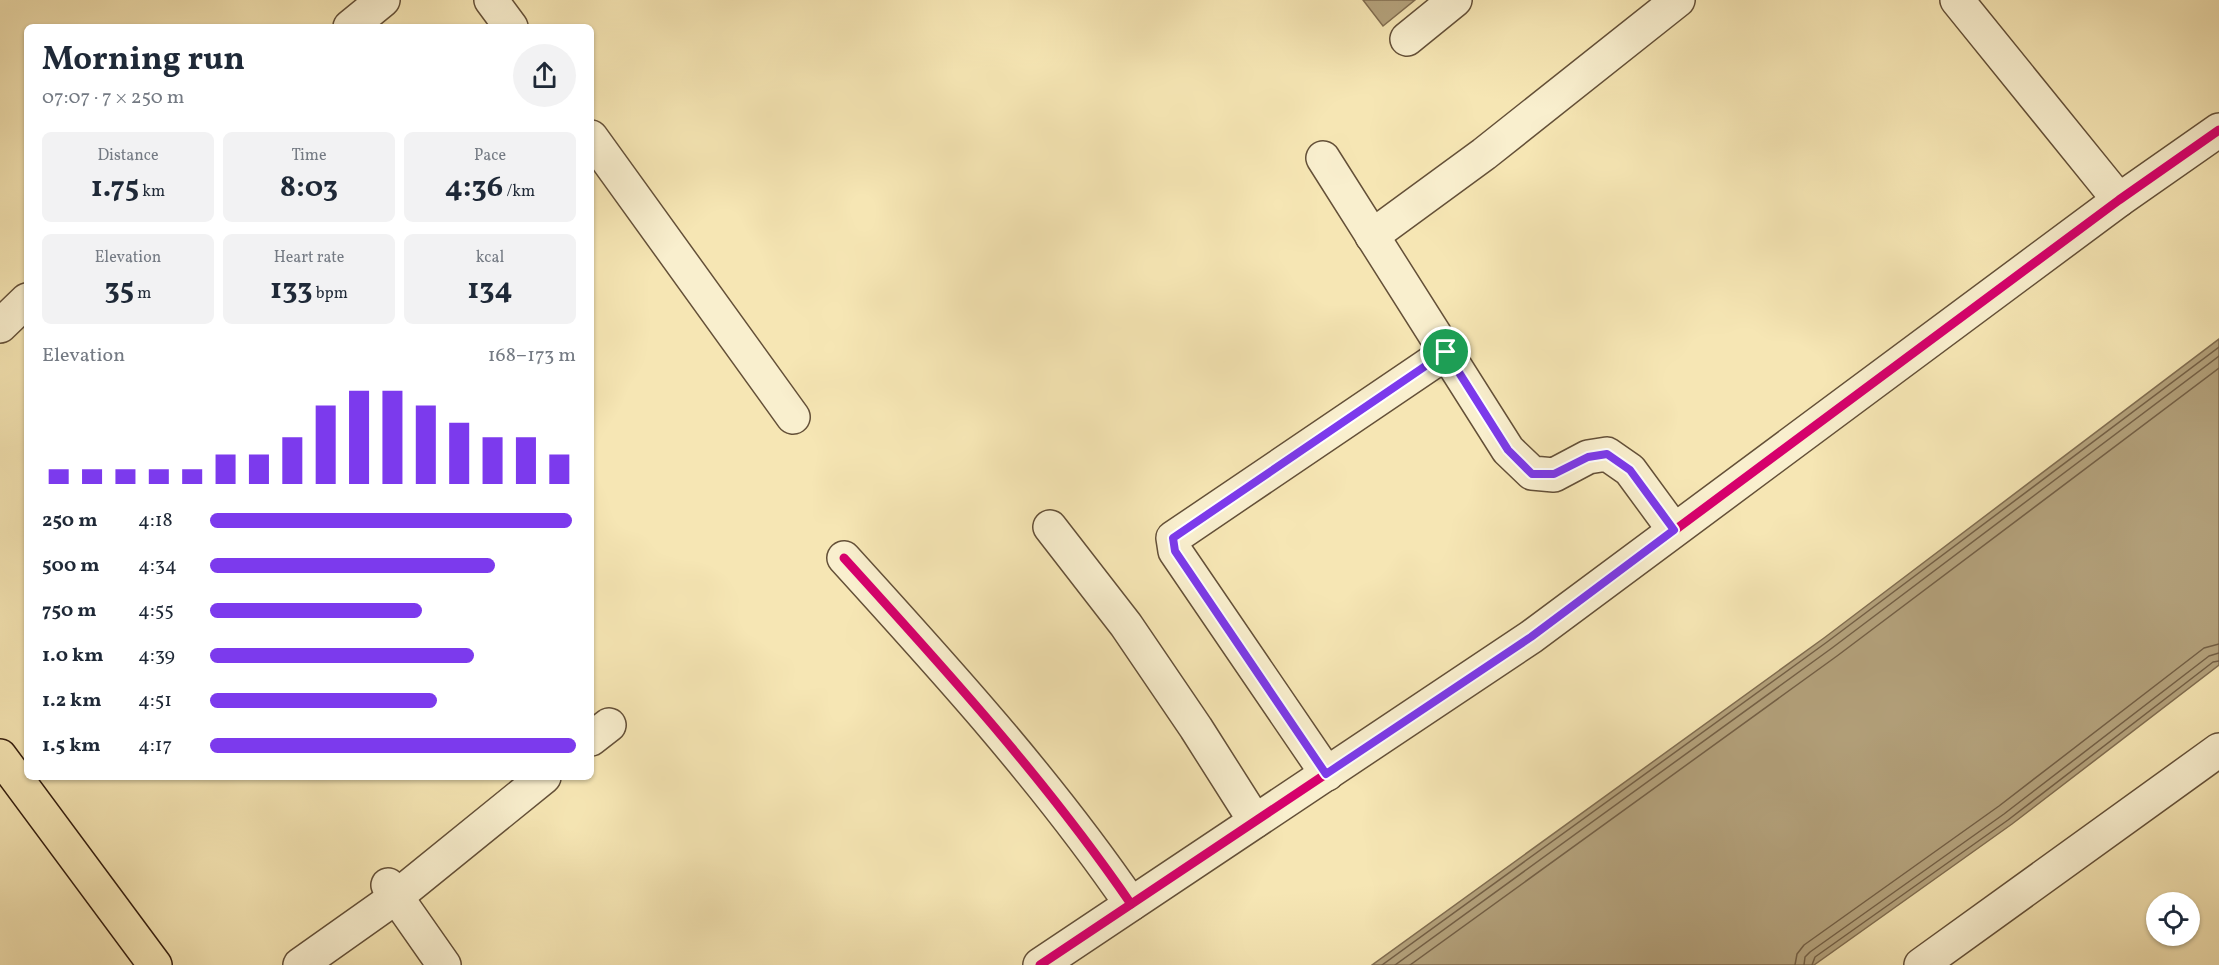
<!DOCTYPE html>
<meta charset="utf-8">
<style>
body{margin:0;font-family:Vollkorn,serif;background:#f2f2f3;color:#1f2937;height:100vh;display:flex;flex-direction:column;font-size:22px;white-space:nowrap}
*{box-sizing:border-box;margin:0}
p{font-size:20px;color:#747a83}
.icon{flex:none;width:33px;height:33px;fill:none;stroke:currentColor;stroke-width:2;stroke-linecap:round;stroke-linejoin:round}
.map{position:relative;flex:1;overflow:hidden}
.details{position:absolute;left:24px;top:24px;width:570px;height:756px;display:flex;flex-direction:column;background:#fff;border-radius:9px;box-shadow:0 2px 4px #0004}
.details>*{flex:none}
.tools{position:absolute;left:2146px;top:892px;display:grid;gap:12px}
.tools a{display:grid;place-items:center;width:54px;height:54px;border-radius:50%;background:#fff;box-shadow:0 2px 4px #0004;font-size:30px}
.pin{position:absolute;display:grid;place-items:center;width:51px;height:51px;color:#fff;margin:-26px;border:3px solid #fff;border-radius:50%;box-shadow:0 2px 6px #0007}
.round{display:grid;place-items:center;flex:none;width:63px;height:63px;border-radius:32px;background:#f2f2f3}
.summary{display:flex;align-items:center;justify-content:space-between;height:102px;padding:0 18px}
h1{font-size:33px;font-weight:700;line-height:45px}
.figures{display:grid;grid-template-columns:repeat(3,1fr);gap:9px;height:102px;padding:6px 18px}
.figures div{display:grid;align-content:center;border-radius:9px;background:#f2f2f3;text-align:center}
.figures b{font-size:30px;font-weight:700}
.figures small{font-size:16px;font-weight:400}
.figures p{font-size:16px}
.chart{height:168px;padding:12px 18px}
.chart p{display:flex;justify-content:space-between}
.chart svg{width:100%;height:108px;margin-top:6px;stroke:#7c3aed;stroke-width:6}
ul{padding:0 18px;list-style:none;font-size:20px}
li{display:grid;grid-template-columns:96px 72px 1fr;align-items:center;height:45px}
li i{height:15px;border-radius:8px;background:#7c3aed}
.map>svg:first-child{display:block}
.water{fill:#b4a27c;stroke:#816d50;stroke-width:1.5}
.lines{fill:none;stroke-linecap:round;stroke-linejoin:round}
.shore{stroke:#746046;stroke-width:1.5}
.minor-casing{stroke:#645038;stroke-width:36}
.highway-casing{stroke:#341e0f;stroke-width:36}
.minor{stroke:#f9efce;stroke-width:33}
.highway{stroke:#f6e6b4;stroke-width:33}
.cycleway-casing{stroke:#f9efce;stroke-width:13}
.cycleway{stroke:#d6006c;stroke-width:9}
.route-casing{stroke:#fff;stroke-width:12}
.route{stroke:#7c3aed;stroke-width:8}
</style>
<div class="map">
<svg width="2219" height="965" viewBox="0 0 2219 965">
<rect width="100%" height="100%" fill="#f6e6b4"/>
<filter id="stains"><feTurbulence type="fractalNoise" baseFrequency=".00333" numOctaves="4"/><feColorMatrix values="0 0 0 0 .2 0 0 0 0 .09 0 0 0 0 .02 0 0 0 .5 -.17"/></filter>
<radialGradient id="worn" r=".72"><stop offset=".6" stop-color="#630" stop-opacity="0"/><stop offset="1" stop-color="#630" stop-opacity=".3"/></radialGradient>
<g class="water">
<path d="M1363,0H1415L1383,26Z"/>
<path d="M2219,339V665L2012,824L1814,965H1372L1824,638Z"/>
</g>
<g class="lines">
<g class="shore">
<path d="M1382,965L1827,642L2219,347"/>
<path d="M1395,965L1832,648L2219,356"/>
<path d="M1410,965L1837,656L2219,368"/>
<path d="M1795,965L1797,954L1804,945L1999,806L2204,648L2219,644"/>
<path d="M1804,965L1805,957L1810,952L2004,814L2209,656L2219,653"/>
<path d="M1812,965L1815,957L2008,820L2213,662L2219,661"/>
</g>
<defs>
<g id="minor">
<path d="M491,0L511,27"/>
<path d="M1957,0L2119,200"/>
<path d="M350,27L383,0"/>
<path d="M1407,39L1455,0"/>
<path d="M591,137L793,417"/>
<path d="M1323,158L1508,450L1532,473L1554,475L1588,457L1607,454L1630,470L1674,530"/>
<path d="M1372,236L1484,154L1678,0"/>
<path d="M0,326L27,300"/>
<path d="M1050,527L1126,625L1196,728L1255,821"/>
<path d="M844,558C945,669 1046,780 1131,904"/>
<path d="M591,739L609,725"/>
<path d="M1327,774L1175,551L1173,538L1446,353"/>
<path d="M388,885L444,965"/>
<path d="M300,965L396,897L544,777"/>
<path d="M1040,965L1531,637L2119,200L2219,130"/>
<path d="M1921,965L2219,750"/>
</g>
<path id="highway" d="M0,756L155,965"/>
</defs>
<use href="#minor" class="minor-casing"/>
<use href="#highway" class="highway-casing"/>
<use href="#minor" class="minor"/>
<use href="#highway" class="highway"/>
<defs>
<g id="cycleway">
<path d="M844,558C945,669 1046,780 1131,904"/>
<path d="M1327,774L1175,551L1173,538L1446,353"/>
<path d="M1040,965L1531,637L2119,200L2219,130"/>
</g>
</defs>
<use href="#cycleway" class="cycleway-casing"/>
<use href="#cycleway" class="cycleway"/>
</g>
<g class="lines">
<defs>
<path id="route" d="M1446,352L1508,450L1532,474H1554L1588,457L1607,454L1630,470L1674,530L1531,637L1326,774L1175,551L1173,538Z"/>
</defs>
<use href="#route" class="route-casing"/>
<use href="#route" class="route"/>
</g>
<rect width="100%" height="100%" filter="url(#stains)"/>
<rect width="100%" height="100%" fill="url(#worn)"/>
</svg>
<div class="tools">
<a><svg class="icon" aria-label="locate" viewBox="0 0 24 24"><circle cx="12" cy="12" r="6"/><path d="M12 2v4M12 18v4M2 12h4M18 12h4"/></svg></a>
</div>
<div class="pin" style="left:1446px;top:352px;background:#1e9e55"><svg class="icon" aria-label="arrive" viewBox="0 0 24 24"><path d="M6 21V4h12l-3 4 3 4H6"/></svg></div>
<section class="details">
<div class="summary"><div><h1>Morning run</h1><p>07:07 · 7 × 250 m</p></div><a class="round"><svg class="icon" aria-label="share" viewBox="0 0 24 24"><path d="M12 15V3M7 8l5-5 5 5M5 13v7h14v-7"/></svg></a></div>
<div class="figures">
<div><p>Distance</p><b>1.75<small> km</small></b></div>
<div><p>Time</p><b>8:03</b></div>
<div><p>Pace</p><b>4:36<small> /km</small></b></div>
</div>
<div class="figures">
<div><p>Elevation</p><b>35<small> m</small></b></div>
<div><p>Heart rate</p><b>133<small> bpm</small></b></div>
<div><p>kcal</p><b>134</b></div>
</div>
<div class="chart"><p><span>Elevation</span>168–173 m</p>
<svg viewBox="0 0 160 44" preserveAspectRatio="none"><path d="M5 44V38M15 44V38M25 44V38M35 44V38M45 44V38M55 44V32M65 44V32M75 44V25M85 44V12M95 44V6M105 44V6M115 44V12M125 44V19M135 44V25M145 44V25M155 44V32"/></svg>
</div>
<ul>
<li><b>250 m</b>4:18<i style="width:99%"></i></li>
<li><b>500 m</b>4:34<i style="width:78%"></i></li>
<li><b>750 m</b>4:55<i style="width:58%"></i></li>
<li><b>1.0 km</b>4:39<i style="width:72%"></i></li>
<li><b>1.2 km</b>4:51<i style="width:62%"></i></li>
<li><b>1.5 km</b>4:17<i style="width:100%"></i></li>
</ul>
</section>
</div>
